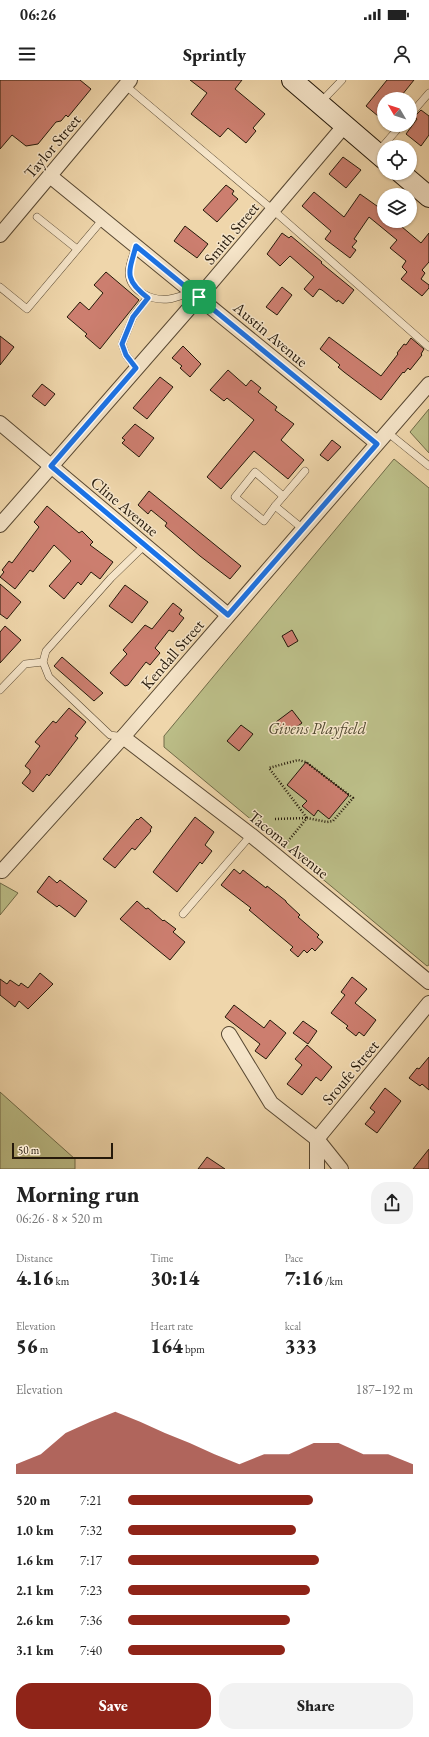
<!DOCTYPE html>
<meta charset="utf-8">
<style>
body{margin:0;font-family:"EB Garamond",serif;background:#f2f2f2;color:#222;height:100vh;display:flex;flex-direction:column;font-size:15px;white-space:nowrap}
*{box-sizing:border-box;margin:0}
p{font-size:13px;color:#767676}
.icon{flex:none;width:22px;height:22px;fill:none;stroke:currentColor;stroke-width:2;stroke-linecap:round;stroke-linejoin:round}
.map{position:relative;height:1089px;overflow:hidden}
.details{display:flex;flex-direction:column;background:#fff;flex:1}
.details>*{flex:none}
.needle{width:26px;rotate:309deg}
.controls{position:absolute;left:377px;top:12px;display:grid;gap:8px}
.controls a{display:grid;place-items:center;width:40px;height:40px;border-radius:50%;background:#fff;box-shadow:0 1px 3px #0004;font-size:20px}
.scale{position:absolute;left:12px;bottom:10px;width:101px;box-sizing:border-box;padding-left:4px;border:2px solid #25190a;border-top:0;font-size:11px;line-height:14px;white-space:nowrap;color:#25190a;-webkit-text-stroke:3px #f5e4c8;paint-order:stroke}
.pin{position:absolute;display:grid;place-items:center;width:34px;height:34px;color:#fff;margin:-17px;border-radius:8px;box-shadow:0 2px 6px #0006}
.round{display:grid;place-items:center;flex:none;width:42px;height:42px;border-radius:16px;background:#f2f2f2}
.overview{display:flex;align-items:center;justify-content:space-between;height:68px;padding:0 16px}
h1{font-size:22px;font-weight:800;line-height:30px}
.metrics{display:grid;grid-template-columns:repeat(3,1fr);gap:6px;height:68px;padding:4px 16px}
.metrics div{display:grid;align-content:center}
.metrics b{font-size:20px;font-weight:800}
.metrics small{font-size:11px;font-weight:400}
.metrics p{font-size:11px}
.chart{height:112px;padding:8px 16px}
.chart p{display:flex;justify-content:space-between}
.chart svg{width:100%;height:72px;margin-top:4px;fill:#8f2418;opacity:.7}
.cta{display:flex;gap:8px;margin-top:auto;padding:8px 16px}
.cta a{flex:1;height:46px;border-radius:16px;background:#8f2418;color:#fff;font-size:16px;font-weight:800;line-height:46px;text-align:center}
.cta a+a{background:#f2f2f2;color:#222}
ul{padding:0 16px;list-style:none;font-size:13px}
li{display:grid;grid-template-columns:64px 48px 1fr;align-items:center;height:30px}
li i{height:10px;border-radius:5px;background:#8f2418}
.status{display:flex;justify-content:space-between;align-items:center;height:28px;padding:0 20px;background:#fff;direction:ltr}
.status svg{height:11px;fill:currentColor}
header{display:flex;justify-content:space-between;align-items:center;height:52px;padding:0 16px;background:#fff;font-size:18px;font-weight:800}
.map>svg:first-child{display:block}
.green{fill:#bbbd87;stroke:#706b48}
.building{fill:#cc7e6f;stroke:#25190a}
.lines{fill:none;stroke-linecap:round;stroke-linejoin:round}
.service-casing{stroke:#584832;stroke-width:8}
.minor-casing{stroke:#584832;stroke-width:16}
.secondary-casing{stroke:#25190a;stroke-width:22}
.path{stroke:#25190a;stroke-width:2.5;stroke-dasharray:1 2;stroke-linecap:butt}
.service{stroke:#f5e4c8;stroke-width:7}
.minor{stroke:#f5e4c8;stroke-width:14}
.secondary{stroke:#f5e4c8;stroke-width:20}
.route-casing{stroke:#fff;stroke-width:8}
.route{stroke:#1a73e8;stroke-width:5}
.labels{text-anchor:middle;stroke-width:3;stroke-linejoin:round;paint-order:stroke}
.street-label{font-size:16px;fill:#25190a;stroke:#f5e4c8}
.park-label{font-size:16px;font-style:italic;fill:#524a30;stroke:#f5e4c8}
</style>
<div class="status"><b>06:26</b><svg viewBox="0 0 49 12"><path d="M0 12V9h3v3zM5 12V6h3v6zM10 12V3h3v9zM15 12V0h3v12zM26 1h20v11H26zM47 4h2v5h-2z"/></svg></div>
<header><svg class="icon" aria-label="menu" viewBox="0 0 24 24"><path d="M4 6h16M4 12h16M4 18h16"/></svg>Sprintly<svg class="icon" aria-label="person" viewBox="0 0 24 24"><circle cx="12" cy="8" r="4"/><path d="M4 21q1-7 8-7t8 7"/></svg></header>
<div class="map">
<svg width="429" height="1089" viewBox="0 0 429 1089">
<rect width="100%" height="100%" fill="#efd6ab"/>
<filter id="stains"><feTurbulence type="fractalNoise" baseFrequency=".005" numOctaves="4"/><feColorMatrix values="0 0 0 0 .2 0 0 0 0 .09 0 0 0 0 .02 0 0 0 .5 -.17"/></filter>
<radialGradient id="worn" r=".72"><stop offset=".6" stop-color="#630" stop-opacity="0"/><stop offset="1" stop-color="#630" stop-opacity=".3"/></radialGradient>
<g class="green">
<path d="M429,329V373L410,352Z"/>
<path d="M394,379L429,408V885L427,886L164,667V656Z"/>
<path d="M0,803L18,813L0,835Z"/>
<path d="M0,1012L75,1079V1089H0Z"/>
</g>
<g class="building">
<path d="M0,0H80L91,9L68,37L66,35L61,41L56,42L38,64L26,66L12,55L0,69Z"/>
<path d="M190,0H242L235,9L265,34L253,48L256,51L246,63L228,48L220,57L191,34L207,13Z"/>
<path d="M387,0H414L402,15L400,13L396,19H384V41L366,26Z"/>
<path d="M421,30L429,36V55L421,66L406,54L417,39L414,37Z"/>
<path d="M343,77L361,90L346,108L329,94Z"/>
<path d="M226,105L234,111L232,114L238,119L217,142L203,130Z"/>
<path d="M314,112L344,137L360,114L384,131V141H395L421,163L429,153V182L422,190L425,193L421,199L429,205V208L422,216L401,199L407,192L402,187L406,181L390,168L397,160L369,137L354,159L357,161L352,167L356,170L350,178L325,159L331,151L302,126Z"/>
<path d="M185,146L208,164L197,178L174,161Z"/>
<path d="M282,153L289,158L291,156L322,182L321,183L354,210L343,224L338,220L337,222L322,210L319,209L313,217L304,209L314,197L290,176L280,186L267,174Z"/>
<path d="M106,192L139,220L100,269L85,256L87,254L67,237L80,222L89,230L103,213L94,205Z"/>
<path d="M282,207L292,215L277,235L266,227Z"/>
<path d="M0,256L14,267L0,285Z"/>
<path d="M329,257L381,296L398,274L397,273L404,264L406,265L411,258L424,269L421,274L422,275L410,290L408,288L404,293L403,292L381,320L344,292L338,287L340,285L320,269Z"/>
<path d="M183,266L201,284L190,297L180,288L182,286L172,278Z"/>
<path d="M228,290L246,306L251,300L261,308L258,312L277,327L275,330L294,344L281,360L304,380L288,399L254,371L221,409L207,397L254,340L227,318L224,321L210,310Z"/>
<path d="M160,297L173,307L147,339L133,328Z"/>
<path d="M42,304L55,314L45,326L32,316Z"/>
<path d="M135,344L154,358L139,377L122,363L125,360L122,358Z"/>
<path d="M332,360L341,367L328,381L320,375Z"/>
<path d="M149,411L241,486L230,499L200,476L165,446L167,443L151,430L148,434L138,425Z"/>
<path d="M47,426L79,453L82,451L93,462L90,465L113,482L100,499L91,492L81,505L78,502L64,519L49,506L71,481L54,465L33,492L30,490L15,509L0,497L4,492L2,490L9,481L12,483L39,447L34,442Z"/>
<path d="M0,504L21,522L7,539L0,534Z"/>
<path d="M125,505L148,522L132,543L109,526Z"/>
<path d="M173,523L182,530L179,534L184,538L173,552L169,550L155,568L160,573L150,585L146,582L128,605L125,606L110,593L127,574L123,570L145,545L152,549Z"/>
<path d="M5,546L21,560L0,583V552Z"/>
<path d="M292,550L298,561L288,567L282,556Z"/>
<path d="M62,577L103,613L94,621L54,586Z"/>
<path d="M69,628L86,642L75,656L78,658L49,696L47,694L33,712L22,703L30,693V690L25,686L40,666L35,662L53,641L56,643Z"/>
<path d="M292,630L302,643L285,655L276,642Z"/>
<path d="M241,645L253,654L239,671L227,661Z"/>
<path d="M306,682L349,715L329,739L318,730L314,736L302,726L307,721L287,705Z"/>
<path d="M141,737L152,747L150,750L151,751L135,770L132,768L115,788L103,779L137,739L138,740Z"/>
<path d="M195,737L214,752L205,765L212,771L202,784L200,782L177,812L153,792Z"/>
<path d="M234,789L240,794L243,790L266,808L267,806L286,821V822L300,835L298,837L319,855L317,857L323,862L315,871L312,868L307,873L304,870L298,877L290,870L293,867L249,830L251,828L221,805Z"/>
<path d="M49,796L57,803L60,800L87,821L75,837L59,825L57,827L37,812Z"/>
<path d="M137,821L146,829L148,828L163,841L164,840L176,849L173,852L185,862L170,880L120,839Z"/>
<path d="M40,893L53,904L28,929L19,921L15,927L0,915V899L7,904L10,900L19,906L21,903L28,908Z"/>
<path d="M352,897L367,909L355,923L376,940L364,956L359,952L356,956L346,948L348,946L331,933L345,915L341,912Z"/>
<path d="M234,925L264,948L270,940L286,953L266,979L255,971L260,964L225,937Z"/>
<path d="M303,941L317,951L308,964L293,953Z"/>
<path d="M307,965L332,987L321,1001L316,997L302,1015L287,1004L302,985L295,979Z"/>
<path d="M429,977V1010L422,1004L420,1006L409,998L417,988L419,989Z"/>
<path d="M385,1008L401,1021L377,1053L365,1044L375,1032L370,1028Z"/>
<path d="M429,1069V1089H413Z"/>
<path d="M207,1077L225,1089H198Z"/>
</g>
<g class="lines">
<defs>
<g id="service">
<path d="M126,6L273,130L429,267"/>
<path d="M320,23L342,0"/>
<path d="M410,35L429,13"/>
<path d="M377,73L401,45"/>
<path d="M37,137L77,169"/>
<path d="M136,166C134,174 129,184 129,193C130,212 153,221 169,219C177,218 185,214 193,212"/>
<path d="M0,207L27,229L103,139"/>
<path d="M136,288L126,275L122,264L133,237L148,217"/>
<path d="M387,352L429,386"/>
<path d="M275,426L264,441L235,417L255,392L283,416"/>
<path d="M303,449L275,426L305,391"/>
<path d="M0,610L25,584L43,582"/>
<path d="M123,657L110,655L49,597L43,582L46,571L111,498L145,465"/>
<path d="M183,834L251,755"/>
</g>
<g id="minor">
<path d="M50,96L377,363"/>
<path d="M0,155L130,0"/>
<path d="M0,343L228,535"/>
<path d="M0,445L199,217L345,45"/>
<path d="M123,657L251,755L429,902"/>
<path d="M2,791L123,657L429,304"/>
<path d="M229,954L271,1023L317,1059L341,1089"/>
<path d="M317,1089V1059L429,923"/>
</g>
<g id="secondary">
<path d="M292,0L384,79"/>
<path d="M401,93L429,117"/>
</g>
</defs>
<use href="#service" class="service-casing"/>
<use href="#minor" class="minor-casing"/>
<use href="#secondary" class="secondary-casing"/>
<g class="path">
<path d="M275,739L306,738"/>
<path d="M284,766L307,738L327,742L333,741L353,718L306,682L298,680L269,688L307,738"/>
</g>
<use href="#service" class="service"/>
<use href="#minor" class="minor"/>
<use href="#secondary" class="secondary"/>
</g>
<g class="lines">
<defs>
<path id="route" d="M136,166L377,364L228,535L51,386L136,288L126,275L122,264L133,237L148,218C123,199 129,192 136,166Z"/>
</defs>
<use href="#route" class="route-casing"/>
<use href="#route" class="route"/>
</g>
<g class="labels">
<g class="street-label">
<text transform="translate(52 66) rotate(-50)" y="6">Taylor Street</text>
<text transform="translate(231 153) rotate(-50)" y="6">Smith Street</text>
<text transform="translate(271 254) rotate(40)" y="6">Austin Avenue</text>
<text transform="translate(125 426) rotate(40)" y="6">Cline Avenue</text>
<text transform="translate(172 574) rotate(-49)" y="6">Kendall Street</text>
<text transform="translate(289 764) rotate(39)" y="6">Tacoma Avenue</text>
<text transform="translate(350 992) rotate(-50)" y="6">Sroufe Street</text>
</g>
<g class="park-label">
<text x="317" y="654">Givens Playfield</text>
</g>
</g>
<rect width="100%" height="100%" filter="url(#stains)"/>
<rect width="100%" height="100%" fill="url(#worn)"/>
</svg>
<div class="controls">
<a><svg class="needle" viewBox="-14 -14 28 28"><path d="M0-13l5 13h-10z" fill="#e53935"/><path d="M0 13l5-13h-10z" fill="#767676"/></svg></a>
<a><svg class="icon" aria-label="locate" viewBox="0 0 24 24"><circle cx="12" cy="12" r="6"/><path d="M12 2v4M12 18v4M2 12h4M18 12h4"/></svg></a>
<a><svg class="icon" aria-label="layers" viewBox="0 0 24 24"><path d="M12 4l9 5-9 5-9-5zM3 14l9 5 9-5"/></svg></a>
</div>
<div class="scale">50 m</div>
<div class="pin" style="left:199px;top:217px;background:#1e9e55"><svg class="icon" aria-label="arrive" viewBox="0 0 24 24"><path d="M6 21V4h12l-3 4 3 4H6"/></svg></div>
</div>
<section class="details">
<div class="overview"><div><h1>Morning run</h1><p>06:26 · 8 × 520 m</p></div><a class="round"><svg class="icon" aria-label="share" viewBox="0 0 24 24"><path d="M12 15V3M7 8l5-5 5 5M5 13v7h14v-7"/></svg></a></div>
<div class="metrics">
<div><p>Distance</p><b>4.16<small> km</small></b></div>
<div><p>Time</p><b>30:14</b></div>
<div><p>Pace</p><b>7:16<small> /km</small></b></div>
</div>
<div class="metrics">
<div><p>Elevation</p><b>56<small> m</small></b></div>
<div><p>Heart rate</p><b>164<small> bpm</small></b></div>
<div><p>kcal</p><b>333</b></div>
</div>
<div class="chart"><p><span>Elevation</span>187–192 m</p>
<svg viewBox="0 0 160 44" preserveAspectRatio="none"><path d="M0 44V38L10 32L20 19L30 12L40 6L50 12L60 19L70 25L80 32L90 38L100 32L110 32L120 25L130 25L140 32L150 32L160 38V44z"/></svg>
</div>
<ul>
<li><b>520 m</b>7:21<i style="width:65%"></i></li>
<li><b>1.0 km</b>7:32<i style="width:59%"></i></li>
<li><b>1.6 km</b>7:17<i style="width:67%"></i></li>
<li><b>2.1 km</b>7:23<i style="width:64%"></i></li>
<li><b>2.6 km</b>7:36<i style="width:57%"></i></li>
<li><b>3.1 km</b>7:40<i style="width:55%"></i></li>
</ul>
<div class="cta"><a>Save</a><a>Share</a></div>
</section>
